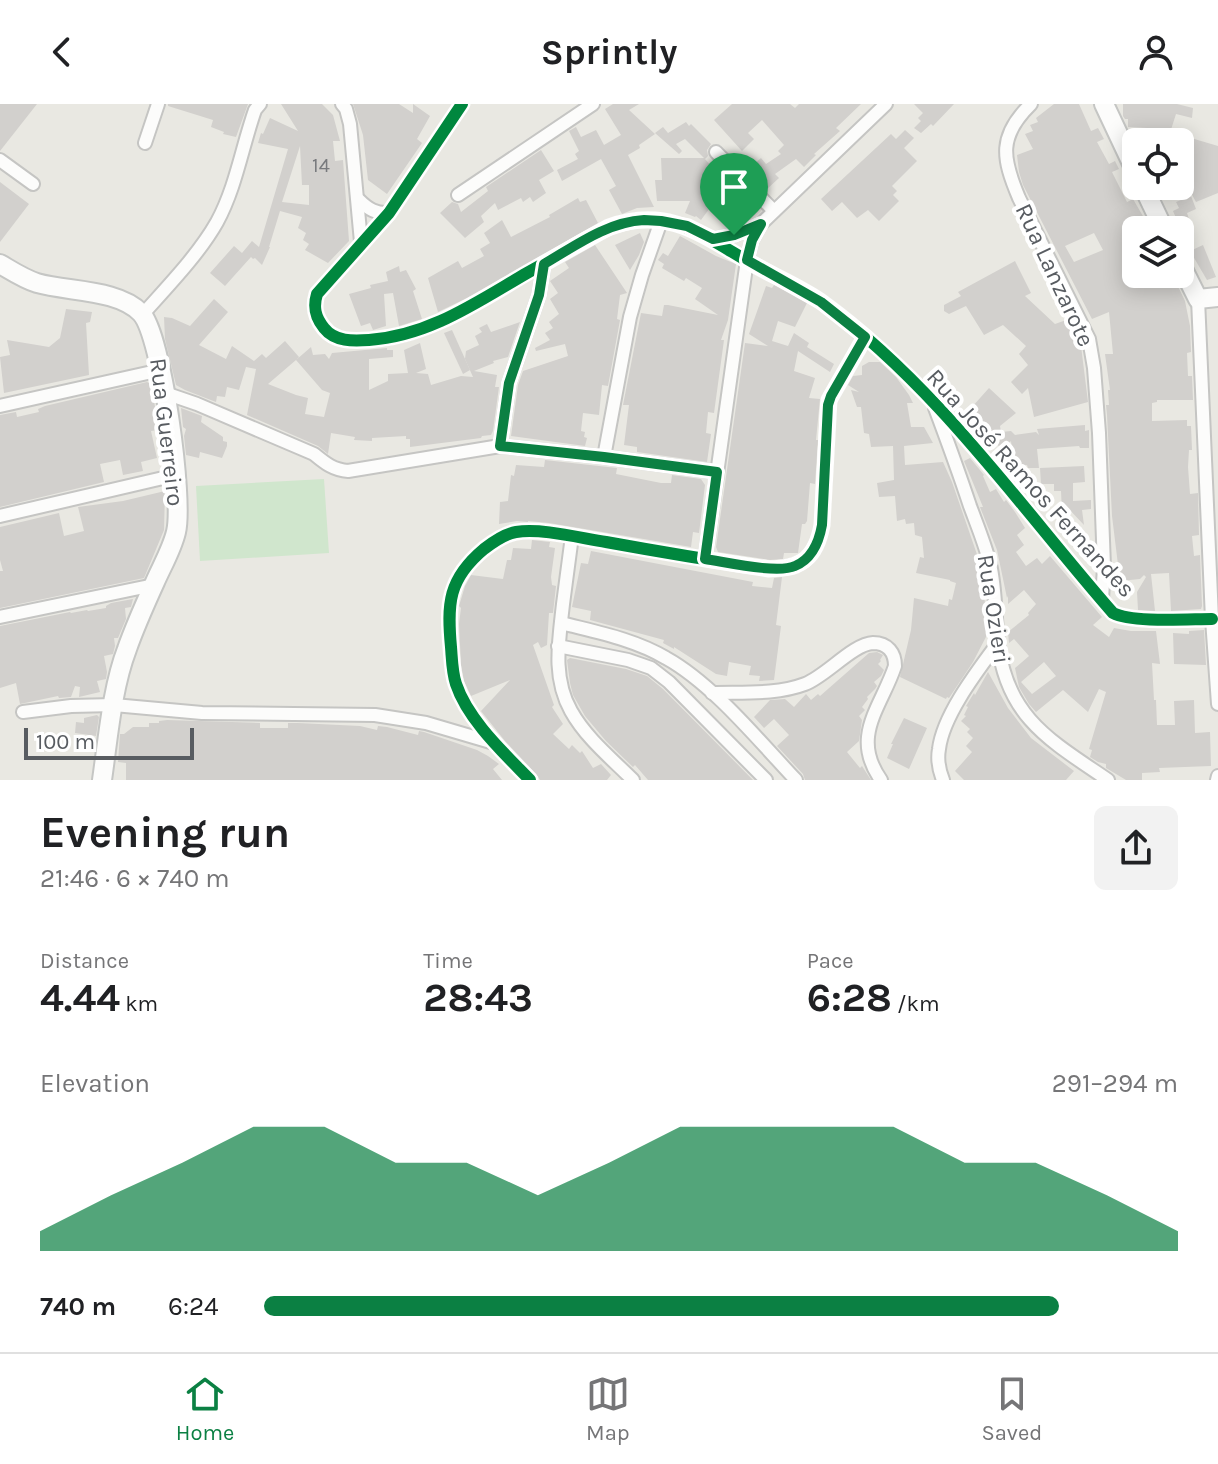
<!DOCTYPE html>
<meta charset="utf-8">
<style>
body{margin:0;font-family:Karla,sans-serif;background:#f2f2f2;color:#202124;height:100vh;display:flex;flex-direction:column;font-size:30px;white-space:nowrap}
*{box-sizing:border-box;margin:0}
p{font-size:26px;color:#757577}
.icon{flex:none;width:44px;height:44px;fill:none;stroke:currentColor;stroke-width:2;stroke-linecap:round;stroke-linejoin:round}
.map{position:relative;height:676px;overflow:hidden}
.sheet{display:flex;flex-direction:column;background:#fff;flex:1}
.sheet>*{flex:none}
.tools{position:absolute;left:1122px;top:24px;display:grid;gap:16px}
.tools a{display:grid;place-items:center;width:72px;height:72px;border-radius:12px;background:#fff;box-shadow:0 4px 20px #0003;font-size:40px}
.scale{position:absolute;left:24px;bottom:20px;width:170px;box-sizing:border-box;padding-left:8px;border:4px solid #585c61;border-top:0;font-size:22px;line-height:28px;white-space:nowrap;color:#585c61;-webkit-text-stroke:6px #fff;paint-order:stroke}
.pin{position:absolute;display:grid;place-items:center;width:68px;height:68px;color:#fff;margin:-82px -34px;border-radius:50% 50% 50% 0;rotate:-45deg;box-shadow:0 0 8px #0007}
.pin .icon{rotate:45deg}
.round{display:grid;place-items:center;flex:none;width:84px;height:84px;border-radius:12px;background:#f2f2f2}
.overview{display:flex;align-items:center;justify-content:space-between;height:136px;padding:0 40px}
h1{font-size:44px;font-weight:700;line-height:60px}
.figures{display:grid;grid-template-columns:repeat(3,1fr);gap:12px;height:136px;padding:8px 40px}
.figures div{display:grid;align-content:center}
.figures b{font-size:40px;font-weight:700}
.figures small{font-size:22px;font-weight:400}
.figures p{font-size:22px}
.chart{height:224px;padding:16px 40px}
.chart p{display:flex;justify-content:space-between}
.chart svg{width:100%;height:144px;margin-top:8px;fill:#0b8043;opacity:.7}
ul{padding:0 40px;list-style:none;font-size:26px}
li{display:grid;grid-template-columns:128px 96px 1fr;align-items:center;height:60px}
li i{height:20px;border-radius:10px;background:#0b8043}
header{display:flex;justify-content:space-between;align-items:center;height:104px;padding:0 40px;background:#fff;font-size:36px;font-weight:700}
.tabs{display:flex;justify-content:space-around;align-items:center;height:112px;border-top:2px solid #e0e0e0;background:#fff;font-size:22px;color:#757577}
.tabs a{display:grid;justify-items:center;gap:4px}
.tabs .on{color:#0b8043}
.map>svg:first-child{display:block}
.green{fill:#d0e6cd}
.building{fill:#d2d0cd;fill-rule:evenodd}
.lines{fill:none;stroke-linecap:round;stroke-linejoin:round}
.street-casing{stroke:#c5c5c3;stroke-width:16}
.secondary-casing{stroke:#c5c6c4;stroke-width:22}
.street{stroke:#fcfcfb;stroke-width:12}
.secondary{stroke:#fcfcfb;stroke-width:18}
.cycleway-casing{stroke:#fff;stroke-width:17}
.cycleway{stroke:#00873e;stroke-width:12}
.route-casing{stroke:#fff;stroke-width:16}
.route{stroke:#0b8043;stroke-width:10}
.labels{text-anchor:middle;stroke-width:8;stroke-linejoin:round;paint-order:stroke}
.number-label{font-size:20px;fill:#787a7d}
.street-label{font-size:24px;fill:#585c61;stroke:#fff}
</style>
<header><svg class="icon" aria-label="back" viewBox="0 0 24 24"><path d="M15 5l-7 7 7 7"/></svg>Sprintly<svg class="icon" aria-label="person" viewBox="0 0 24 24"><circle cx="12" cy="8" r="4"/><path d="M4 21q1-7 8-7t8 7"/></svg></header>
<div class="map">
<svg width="1218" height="676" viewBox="0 0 1218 676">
<rect width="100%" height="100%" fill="#e9e8e2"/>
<path class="green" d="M324,375L329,449L200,457L196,382Z"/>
<g class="building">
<path d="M0,0H37L0,47Z"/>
<path d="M168,0H248L236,33L223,30L224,28L211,23L213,16L168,2Z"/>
<path d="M281,0H322L333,11L340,37H333L335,57L343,56L349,137L328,159L305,146L309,140L303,136L306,129L298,124L302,113L280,107L269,143H270L262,161L255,154L253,155L251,153L225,182L210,169L234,142L242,149L252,137L259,143L288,45L258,39L261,29L263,30L270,14L298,27ZM300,42L302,81H309V101L282,98Z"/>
<path d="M353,0H399L413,9V0L430,12L417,35L422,39L387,90L368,76L363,31Z"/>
<path d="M613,0H639L629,6L655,30L639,41L640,44L628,51L654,103L637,104L622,110L609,86L616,82L601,55L562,77L557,66L578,55L575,50L579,47L569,27L576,23L581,33L596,26L604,41L621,31L605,5Z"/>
<path d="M732,0H790L795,4L799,0H861L836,24L840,27L814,50L816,51L804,63L796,55L775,70L779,74L766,86L743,62L749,56L753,61L761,54L766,60L781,50L778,47L784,41L762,16L748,29L754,35L742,47L714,16Z"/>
<path d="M914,0H954L933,22L931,20L921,29L914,24L921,17L918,14L923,9Z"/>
<path d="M1054,0H1079L1091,27L1098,24L1104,35L1097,38L1109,60L1115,57L1119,65L1112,68L1127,98L1133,95L1151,126H1136V170H1172L1185,197L1190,222L1191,248L1187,249L1188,272H1192L1193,296H1157V298L1152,299V317L1187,316V322H1191L1192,346H1189L1188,363L1190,390L1198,389L1199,431L1192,432L1194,452L1200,451L1202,502L1201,505L1171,507L1169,469L1151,470L1155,507L1138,506L1137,488L1146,473L1144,471L1140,475L1120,477L1112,412L1107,311L1106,301H1109L1108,286H1110L1105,250H1113L1109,208L1092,215L1023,81L1019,68L1017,51L1033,45L1025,30L1033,27L1030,21L1038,18L1036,14ZM1094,129L1103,146L1074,158L1065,142Z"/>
<path d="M1123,0H1177L1193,4L1192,14L1176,10L1167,38H1141L1167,25L1128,23V15H1125L1123,12Z"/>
<path d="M686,18L689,22L691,20L711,40L707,46L708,52L705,55L722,74L716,80L712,75L706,97L712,101L701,116L696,112L695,113L685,109L690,97H657L655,76H662L661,54H704L685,35L676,40L682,47L679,50L655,29L663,23L668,29Z"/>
<path d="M905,26L914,34L904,44L917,57L892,82L897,87L893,91L899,97L879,117L868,106L857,114L842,98L832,107L821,95L891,30L896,35Z"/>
<path d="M1191,34L1218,42V89L1196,98L1180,69V36L1190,37Z"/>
<path d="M541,46L554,67L539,76L546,89L533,98L530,93L523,98L521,94L498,106L495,99L481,112L484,118L465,134L440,109L452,98L458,100L461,108L488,87L486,83Z"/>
<path d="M0,78L29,100L0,138Z"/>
<path d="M1191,92L1196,105L1187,109L1190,118L1177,124L1173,116L1176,114L1173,107L1179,104L1176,98Z"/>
<path d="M578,94L580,98L586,96L598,119L467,194L438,208L428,174L458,157L462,164L484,152L480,145L490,139L484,129L502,116L511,133L550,113L549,111Z"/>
<path d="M640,129L644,138L639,151L630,166L615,141Z"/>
<path d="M680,132L716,152L736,160L728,216L721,236H724L714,309L708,308L706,329L711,330L707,358L637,348V343L624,341L629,301H623L641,209L662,212L664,201H668L718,211L695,195L702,184L686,174L684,177L662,164L664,160L658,156L663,149L668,152Z"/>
<path d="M595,141L627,189L620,191L617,215L620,216L608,282L602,281L599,311L583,309L581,327L585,328L584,333L587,334L585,342L511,332L518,281L523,267L568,252L565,240L536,247L535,244L550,236L545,229L553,224L549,218L559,210L550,195L558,189L550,177L569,164L565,158Z"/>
<path d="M1203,141L1216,173L1207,176L1190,147Z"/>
<path d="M1015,157L1031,189L1025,192L1055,220L1069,215L1081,242L1088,298L1034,313L1028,284L1022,290L1011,278L1028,261L1019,250L1026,242L1003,221L984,231L966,202L949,210L944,207V201L961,192L958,188Z"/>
<path d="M399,162L400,168L406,166L416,185L413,187L422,215L399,222L393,189L384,190L386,222L373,226L370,219L361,222L349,190L371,184L370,181L388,177L386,168Z"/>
<path d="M774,181L807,199L795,223L778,217L772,237L788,242L794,229L809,239L807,243L834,260L830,268L798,247L794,267L815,274L809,294L820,295L816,336H818L815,380L810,379L807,417L805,420H802L798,449H784L783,455L770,456L718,448L716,443L745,239L768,242L749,230L766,182L772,184Z"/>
<path d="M214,195L228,208L199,241L226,255L232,242L254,257L262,250L266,254L285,237L299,253L296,256L311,243L313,251L325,250L329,255L332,249L387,244V246H393V253L369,255V286L388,277V270L408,269L404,246L420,239L426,265L416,269L428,270L431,281L461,272L473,273L465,255L466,247L479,241L475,232L482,228L479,224L487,220L491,228L520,218L508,253L493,257L494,259L474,267L497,271L495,283H499L493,327L491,331L482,332L481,334L410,343V335H406V332L372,334V337L354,336L355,333L331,329L328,350L318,342L247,311L256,265L246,263L239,286L227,283L225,293L217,292L216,298L185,286L176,281L165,235L164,213L172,214L190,222ZM296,256L322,286L330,289L324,313L305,310L308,294L296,291L268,280Z"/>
<path d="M66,205L92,208L90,218L86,219L89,271L4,289L0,253L10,251L7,236L49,243L60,234Z"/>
<path d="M452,226L470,266L463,270L444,229Z"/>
<path d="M869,258H880L896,273L909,291L913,299H907L911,323H924L933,339L904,342L905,361L943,358L952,378L981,462L988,529L973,558L949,594L947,593L946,595L900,573L911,526L914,494L948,502L949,495L952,496L956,479L950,477V476L916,469L920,453L924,454L922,433L915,431L914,419L906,420L905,415L897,417L895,392L879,393L877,379L894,376L893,342L871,343L869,330L864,329L861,303H857L851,286L859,288L848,281L853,272L862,271V262Z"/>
<path d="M147,278L151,280L159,326L151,327L157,354L141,358L143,367L123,371L120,356L100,360L104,378L0,403V311L16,308L17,313L39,308L38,305L45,302Z"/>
<path d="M989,284L1016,309L1000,322L1001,328L1011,327L1015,331L1036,328L1039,331L1037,325L1085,321V327L1089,326V344H1080L1079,342L1037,345L1039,364H1028L1027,361L1014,363L1011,337L1002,346L986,327L979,332L963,313Z"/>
<path d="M181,304L202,312L201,318L223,333V337L227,338V342L222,354L200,348L199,354L186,351L184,332L186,325L183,323Z"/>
<path d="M970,354L984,371L983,372L990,388L996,385L1004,398L1006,396L1015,408L1025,424L1017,431L1024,441L1016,448L1026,462L1037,454L1042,460L1050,452L1102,513L1093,521L1109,533L1114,524L1131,527H1156L1160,560L1152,559L1154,596H1156L1157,621H1175L1174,597L1194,596L1195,629L1210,628L1211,662L1159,664L1160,668L1142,669V676H1126L1106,664V660L1098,658L1090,653L1092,646L1089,645L1106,588L1099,585L1088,608L1063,586L1036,608L1029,600L1019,583L1015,564L1029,552L1014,535L1009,539L1008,528L1029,511L1028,509L1036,500L1024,486L1008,500V492L1007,494L997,446L980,403H983L964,357ZM1044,558L1056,572L1032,590L1021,578Z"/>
<path d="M545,356L617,364L616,370L661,379H671L672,371L701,375L705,381L699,429L693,428L691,443L549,419L528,417V418L517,417L499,420L500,398L508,397L511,371L514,372L516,361L544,363Z"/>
<path d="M1084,362L1085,378L1073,379V397L1091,396V405L1082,406L1084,421L1068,404L1062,409L1061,387H1054V380H1041L1040,364Z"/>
<path d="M165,387L164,426L144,474L0,504V467H3L0,456V423L59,409L64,432L84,427L78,403L123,397Z"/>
<path d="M532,436L550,438L549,443L555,444L551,473L552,481L556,482L553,509H549L547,541L541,544L538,538L533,541L554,601L552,603L563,620L553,630L569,645L572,641L580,649L582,647L593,664L601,660L611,671L607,676H540L536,670L505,637L481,607L510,576L471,592L464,577L461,561L459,520L461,504L459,502L465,482L471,471L503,475L507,456H511L513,444L531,445Z"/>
<path d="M591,447L753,478L752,482L772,484L774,474L782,473L776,521L781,522L774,576L759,577L760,572L749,571L751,562L729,558L727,572L716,570L674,543V545L663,539L664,536L590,516L591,507L572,503L581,459L588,460Z"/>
<path d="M133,495L131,503L125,504L126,515L118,534H114L115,542L113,550L104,552L107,568L106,575L97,577L100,588L79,593L80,583L75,582L71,593L59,594L58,592L20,600L16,579L0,584V522L70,508L71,509L87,506L88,507L106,504V502L111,499Z"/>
<path d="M1204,526L1206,561L1174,560L1173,529L1189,530V527Z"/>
<path d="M877,548L883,551L880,556L881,557L878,560L884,566L881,572L874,578L877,582L875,585L867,593L868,595L862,603L865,606L859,612L862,616L859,637L847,648L860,664L862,662L871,676H805L803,670L777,642L789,631L774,615L764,624L754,613L770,596L785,595L794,603L806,590L811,596L818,590L820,592L869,549Z"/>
<path d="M570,554L626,565L647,572L663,585L753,676H648L635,661L633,663L606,637L585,612L573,591L570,579L567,556Z"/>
<path d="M988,568L1008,604L1031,634L1074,667L1066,676H964L955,667L972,648L966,642L973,634L967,628L970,625L961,617L966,612L964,611L968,603L966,602L974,589L975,591Z"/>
<path d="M97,611L99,613L96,632L75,629L76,618L84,619V614Z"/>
<path d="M904,614L927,624L909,665L887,654L893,640H891Z"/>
<path d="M167,616L260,619V624H288V619H298L360,622L377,626L378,622L387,623L418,631L419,627L424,628L477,646L488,652L499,660L493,665L502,676H126V659L118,658L120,630H124L133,623H149V619H159V617Z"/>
</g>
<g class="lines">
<defs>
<g id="street">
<path d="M342,0L346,5L350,20L361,138"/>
<path d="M462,0L389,109L317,190C313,203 315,213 324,224C335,238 353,237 369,236C429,232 477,198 527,169C554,154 581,139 609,123C667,102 701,130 749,158C773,172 801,183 823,199C937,282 1022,405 1113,509C1132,519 1189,515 1212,515"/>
<path d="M1031,0C998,32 1002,54 1019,94L1089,235L1094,264L1099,329L1104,463L1102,495"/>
<path d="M145,39L158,0"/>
<path d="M716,48L774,107"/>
<path d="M0,56L33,80"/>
<path d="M458,91L593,0"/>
<path d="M359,96C368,105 376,110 389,109"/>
<path d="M713,135L734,131L761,120"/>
<path d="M1198,195L1212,515L1218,600"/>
<path d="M143,210C168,182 199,150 217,118C236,83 242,43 255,6L260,0"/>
<path d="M165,289L197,300L314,350C325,359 333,366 348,367L500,342L604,353L717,368"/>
<path d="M0,302L161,266"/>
<path d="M935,304C947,336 959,369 970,402C977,421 985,440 990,460C996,486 995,512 998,539C1007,614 1051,637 1108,676"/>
<path d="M500,342L509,279L539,191L544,160"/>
<path d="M604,353L630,213L642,171L661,117"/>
<path d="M0,412L176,371"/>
<path d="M572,432C569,455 566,477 563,500C559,537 552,573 571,607C586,634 612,655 633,676"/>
<path d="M705,455L747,156L752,136L761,120L886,0"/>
<path d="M0,513L154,481"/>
<path d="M561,519C596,528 634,535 666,554C713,580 759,637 796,676"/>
<path d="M558,542L628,556L651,564L669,578L766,676"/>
<path d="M712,589C743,588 776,591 805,580C826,572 853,540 873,539C888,539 895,549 895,562C881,604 850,632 881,676"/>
<path d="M23,608L71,602L114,601L202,609L375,611L426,619L494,639"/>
<path d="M530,676C504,649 468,616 456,580C452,568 452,555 451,543C447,500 448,475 484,445C493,438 504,430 516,428C542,424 580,434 606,438C661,448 715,457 769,465C802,464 816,454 822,421L829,296L865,233"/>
<path d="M943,676C939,666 937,656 939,645C943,611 978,566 998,539"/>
<path d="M1217,676L1218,672"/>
</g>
<g id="secondary">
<path d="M1104,0L1136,68"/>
<path d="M1143,82L1164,126"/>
<path d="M1180,159L1198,195L1218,193"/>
<path d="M0,160C12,167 24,175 37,179C68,188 118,185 141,209C162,231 184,396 176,428C172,445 162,462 155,478C145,500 135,522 127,545C112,584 108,635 102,676"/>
</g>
</defs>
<use href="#street" class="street-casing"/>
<use href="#secondary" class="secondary-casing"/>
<use href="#street" class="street"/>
<use href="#secondary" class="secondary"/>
<defs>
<g id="cycleway">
<path d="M462,0L389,109L317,190C313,203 315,213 324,224C335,238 353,237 369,236C429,232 477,198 527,169C554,154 581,139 609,123C667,102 701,130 749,158C773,172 801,183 823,199C937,282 1022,405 1113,509C1132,519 1189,515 1212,515"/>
<path d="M530,676C504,649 468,616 456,580C452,568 452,555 451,543C447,500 448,475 484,445C493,438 504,430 516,428C542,424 580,434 606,438C661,448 715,457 769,465C802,464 816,454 822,421L829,296L865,233"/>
</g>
</defs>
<use href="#cycleway" class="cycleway-casing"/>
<use href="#cycleway" class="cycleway"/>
</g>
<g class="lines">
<defs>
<path id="route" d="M644,116L661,117L687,122L713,135L734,131L761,120L752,136L747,156L821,198L865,233L831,292L828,301L822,421C819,438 812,455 795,462C777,470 726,458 705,455L717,368L604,353L500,342L509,279L539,191L544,160C575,142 607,118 644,116Z"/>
</defs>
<use href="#route" class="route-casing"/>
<use href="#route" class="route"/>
</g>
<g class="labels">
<g class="number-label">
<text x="321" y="68">14</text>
</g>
<g class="street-label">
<text transform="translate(1055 171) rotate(65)" y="8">Rua Lanzarote</text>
<text transform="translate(167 328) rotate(83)" y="8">Rua Guerreiro</text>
<text transform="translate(1031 379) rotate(48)" y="8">Rua José Ramos Fernandes</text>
<text transform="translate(994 505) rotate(81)" y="8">Rua Ozieri</text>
</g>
</g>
</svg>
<div class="tools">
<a><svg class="icon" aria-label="locate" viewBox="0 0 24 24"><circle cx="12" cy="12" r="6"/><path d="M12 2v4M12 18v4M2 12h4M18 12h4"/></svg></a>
<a><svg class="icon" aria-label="layers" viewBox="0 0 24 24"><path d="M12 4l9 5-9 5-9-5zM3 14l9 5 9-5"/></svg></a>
</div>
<div class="scale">100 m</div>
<div class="pin" style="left:734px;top:131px;background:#1e9e55"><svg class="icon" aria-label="arrive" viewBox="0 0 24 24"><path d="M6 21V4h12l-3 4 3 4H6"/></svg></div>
</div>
<section class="sheet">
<div class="overview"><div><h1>Evening run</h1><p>21:46 · 6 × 740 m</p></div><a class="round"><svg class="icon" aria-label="share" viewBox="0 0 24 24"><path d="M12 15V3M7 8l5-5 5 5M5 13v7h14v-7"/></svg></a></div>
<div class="figures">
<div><p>Distance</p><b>4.44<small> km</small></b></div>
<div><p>Time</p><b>28:43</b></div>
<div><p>Pace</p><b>6:28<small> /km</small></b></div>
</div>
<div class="chart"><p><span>Elevation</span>291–294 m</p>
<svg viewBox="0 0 160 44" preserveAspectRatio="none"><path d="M0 44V38L10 27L20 17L30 6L40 6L50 17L60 17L70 27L80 17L90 6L100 6L110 6L120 6L130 17L140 17L150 27L160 38V44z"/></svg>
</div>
<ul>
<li><b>740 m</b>6:24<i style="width:87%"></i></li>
</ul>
</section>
<nav class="tabs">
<a class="on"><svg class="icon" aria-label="home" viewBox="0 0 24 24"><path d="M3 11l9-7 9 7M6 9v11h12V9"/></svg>Home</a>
<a><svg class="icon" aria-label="map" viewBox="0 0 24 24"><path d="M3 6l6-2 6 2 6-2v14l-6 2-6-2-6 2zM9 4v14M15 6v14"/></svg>Map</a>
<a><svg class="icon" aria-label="saved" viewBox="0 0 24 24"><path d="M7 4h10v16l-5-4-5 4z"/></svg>Saved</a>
</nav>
